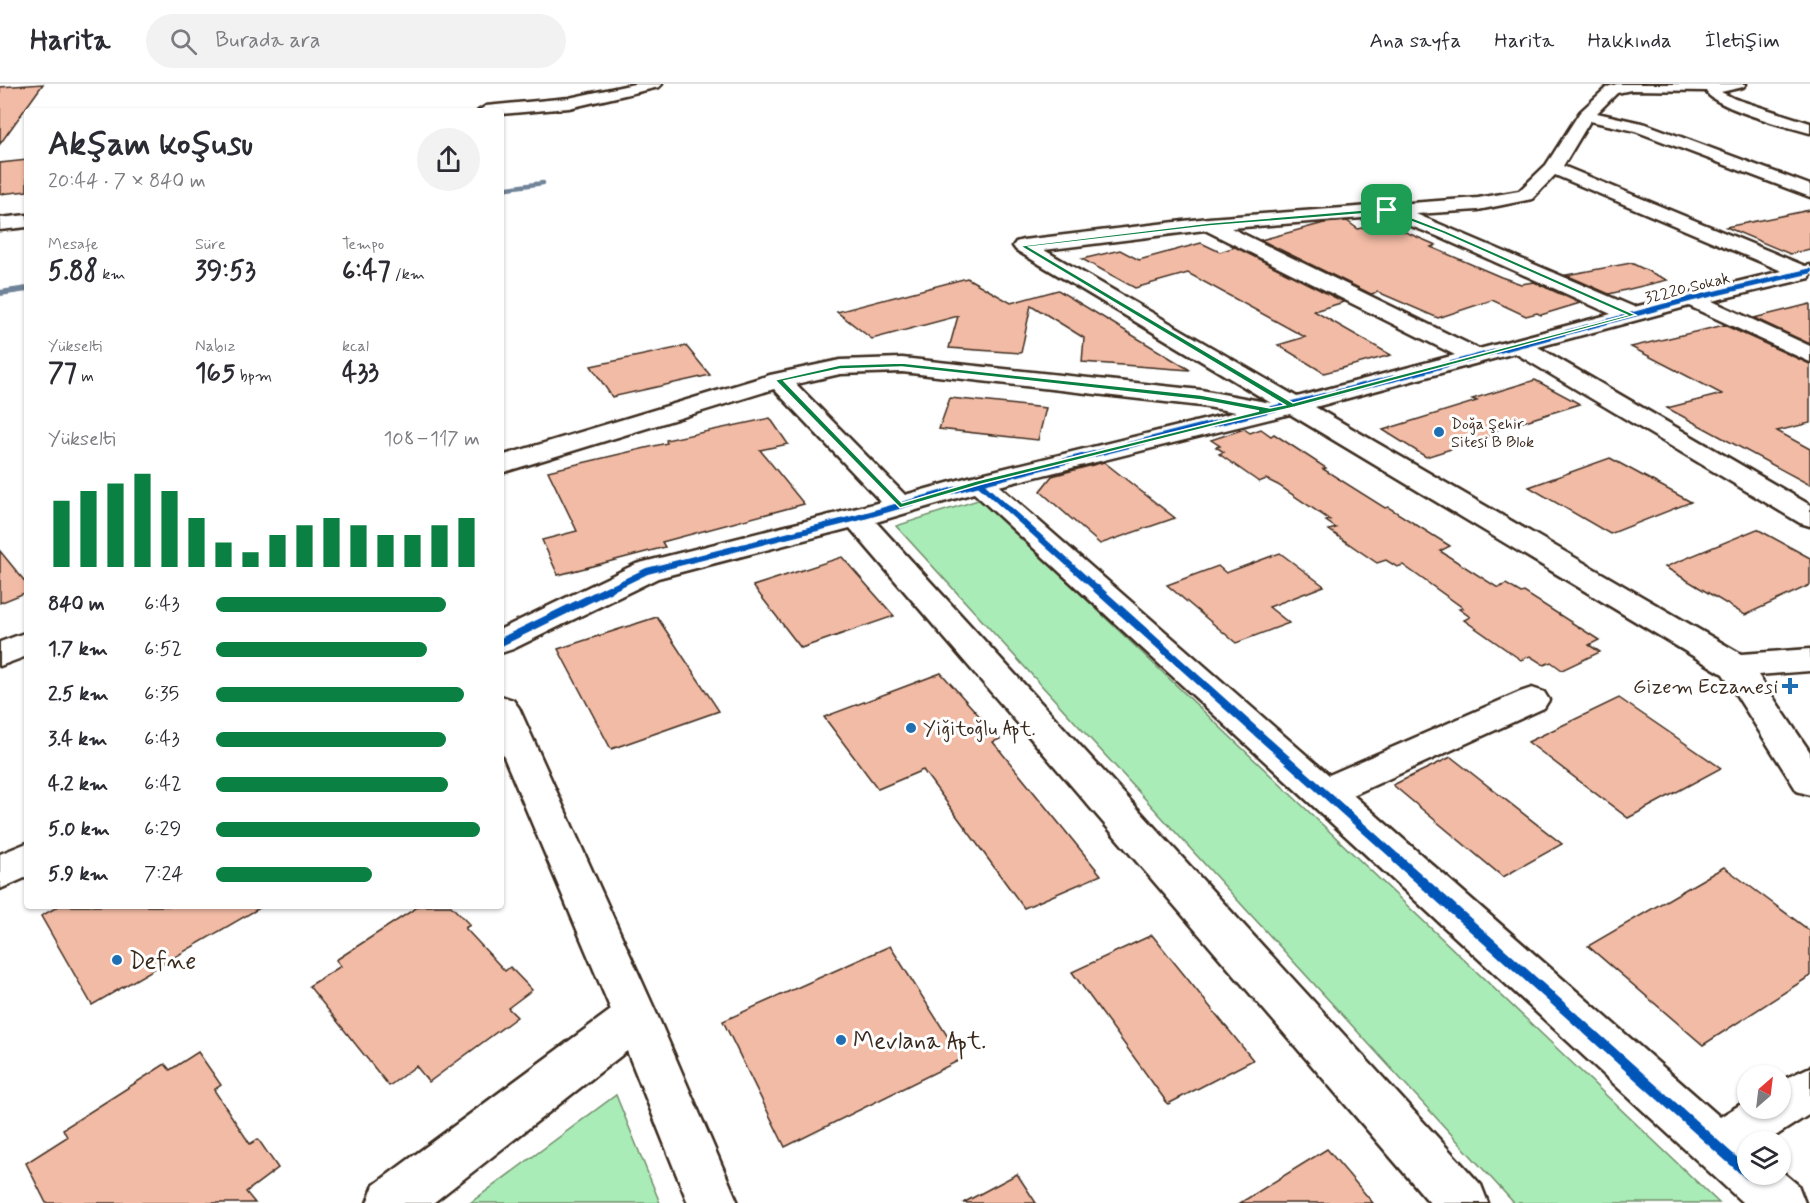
<!DOCTYPE html>
<html lang="tr">
<meta charset="utf-8">
<style>
body{margin:0;font-family:Mynerve,sans-serif;background:#f2f2f3;color:#2b2b33;height:100vh;display:flex;flex-direction:column;font-size:22px;white-space:nowrap}
*{box-sizing:border-box;margin:0}
p{font-size:20px;color:#7c7c81}
.icon{flex:none;width:33px;height:33px;fill:none;stroke:currentColor;stroke-width:2;stroke-linecap:round;stroke-linejoin:round}
.map{position:relative;flex:1;overflow:hidden}
.panel{position:absolute;left:24px;top:24px;width:480px;height:801px;display:flex;flex-direction:column;background:#fff;border-radius:6px;box-shadow:0 2px 4px #0004}
.panel>*{flex:none}
.needle{width:39px;rotate:28deg}
.buttons{position:absolute;left:1737px;top:981px;display:grid;gap:12px}
.buttons a{display:grid;place-items:center;width:54px;height:54px;border-radius:50%;background:#fff;box-shadow:0 2px 4px #0004;font-size:30px}
.pin{position:absolute;display:grid;place-items:center;width:51px;height:51px;color:#fff;margin:-26px;border-radius:12px;box-shadow:0 3px 9px #0006}
.round{display:grid;place-items:center;flex:none;width:63px;height:63px;border-radius:32px;background:#f2f2f3}
.head{display:flex;align-items:center;justify-content:space-between;height:102px;padding:0 24px}
h1{font-size:33px;font-weight:800;line-height:45px}
.stats{display:grid;grid-template-columns:repeat(3,1fr);gap:9px;height:102px;padding:6px 24px}
.stats div{display:grid;align-content:center}
.stats b{font-size:26px;font-weight:800}
.stats small{font-size:16px;font-weight:400}
.stats p{font-size:16px}
.chart{height:168px;padding:12px 24px}
.chart p{display:flex;justify-content:space-between}
.chart svg{width:100%;height:108px;margin-top:6px;stroke:#0b8043;stroke-width:6}
ul{padding:0 24px;list-style:none;font-size:20px}
li{display:grid;grid-template-columns:96px 72px 1fr;align-items:center;height:45px}
li i{height:15px;border-radius:8px;background:#0b8043}
header{display:flex;align-items:center;gap:36px;box-sizing:border-box;height:84px;padding:0 30px;background:#fff;border-bottom:2px solid #e1e1e2}
header strong{font-size:28px}
nav{display:flex;gap:33px;margin-inline-start:auto;font-size:21px}
.search{width:420px;height:54px;background:#f2f2f3;display:flex;align-items:center;gap:15px;box-sizing:border-box;padding:0 21px;border-radius:33px;color:#7c7c81;font-size:22px}
.map>svg:first-child{display:block}
.green{fill:#a9ecb7;stroke:#728b6a;stroke-width:1.5}
.lines{fill:none;stroke-linecap:round;stroke-linejoin:round}
.stream-far1{stroke:#6f8398;stroke-width:4.5}
.stream{stroke:#6f8398;stroke-width:6}
.building{fill:#f2bba5;stroke:#3b2a1e;stroke-width:1.5}
.minor-casing{stroke:#3b2a1e;stroke-width:5}
.minor{fill:#fff;fill-rule:evenodd}
.cycleway-far3-casing{stroke:#fff;stroke-width:8}
.cycleway-far2-casing{stroke:#fff;stroke-width:9}
.cycleway-far1-casing{stroke:#fff;stroke-width:12}
.cycleway-casing{stroke:#fff;stroke-width:14}
.cycleway-far3{stroke:#0057b8;stroke-width:5}
.cycleway-far2{stroke:#0057b8;stroke-width:6}
.cycleway-far1{stroke:#0057b8;stroke-width:8}
.cycleway{stroke:#0057b8;stroke-width:10}
.route{fill:#0b8043;stroke:#fff;stroke-width:1.5;fill-rule:evenodd}
.poi-dot{fill:#1f6fb2;stroke:#fff;stroke-width:2}
.labels{text-anchor:middle;stroke-width:6;stroke-linejoin:round;paint-order:stroke}
.far-street-label{font-size:16px;fill:#3b2a1e;stroke:#fff}
.far-poi-label{font-size:16px;fill:#3b2a1e;stroke:#fff;text-anchor:start}
.poi-label{font-size:20px;fill:#3b2a1e;stroke:#fff;text-anchor:end}
.near-poi-label{font-size:24px;fill:#3b2a1e;stroke:#fff;text-anchor:start}
</style>
<header>
<strong>Harita</strong>
<div class="search"><svg class="icon" aria-label="search" viewBox="0 0 24 24"><circle cx="10" cy="10" r="6"/><path d="M15 15l6 6"/></svg>Burada ara</div>
<nav><a>Ana sayfa</a><a>Harita</a><a>Hakkında</a><a>İletişim</a></nav>
</header>
<div class="map">
<svg width="1810" height="1119" viewBox="0 0 1810 1119">
<rect width="100%" height="100%" fill="#fff"/>
<filter id="ink" filterUnits="userSpaceOnUse"><feTurbulence type="fractalNoise" baseFrequency=".0167" numOctaves="2"/><feDisplacementMap in="SourceGraphic" scale="12" xChannelSelector="R" yChannelSelector="G"/><feConvolveMatrix kernelMatrix="1 2 1 2 8 2 1 2 1" color-interpolation-filters="sRGB"/></filter>
<g filter="url(#ink)">
<g class="green">
<path d="M981,415L1719,1119H1514L896,442Z"/>
<path d="M616,1011L660,1119H470Z"/>
</g>
<g class="lines">
<path class="stream-far1" d="M501,105L543,99"/>
<path class="stream" d="M0,209L27,205"/>
</g>
<g class="building">
<path d="M43,0L0,60V3Z"/>
<path d="M27,76V107L0,110V79Z"/>
<path d="M1810,126V165L1790,170L1726,143Z"/>
<path d="M1347,137L1358,145L1379,139L1389,141L1436,161L1431,163L1501,193L1521,200L1534,198L1580,219L1541,231L1537,229L1526,232L1492,216L1438,234L1378,208L1371,210L1261,156L1324,139Z"/>
<path d="M1201,159L1220,168L1235,163L1344,218L1314,227L1391,271L1324,289L1278,261L1305,253L1188,189L1135,204L1082,175L1120,166L1139,176Z"/>
<path d="M1631,179L1667,196L1609,210L1566,191Z"/>
<path d="M967,194L1011,219L1058,206L1190,286L1082,278L1084,254L1031,221L1021,269L949,264L958,232L872,255L837,228Z"/>
<path d="M1810,220V260L1754,234Z"/>
<path d="M1724,241L1810,280V339L1777,347L1810,365V401L1667,324L1722,310L1631,263Z"/>
<path d="M686,262L710,291L612,313L591,282Z"/>
<path d="M1535,296L1580,320L1490,348L1495,351L1426,373L1383,346L1477,317L1472,315Z"/>
<path d="M950,314L1046,324L1038,356L939,345Z"/>
<path d="M770,334L788,360L760,366L804,420L662,458L665,463L558,491L542,456L577,447L548,387L667,359L666,356Z"/>
<path d="M1244,345L1250,349L1261,345L1271,352L1274,350L1326,384L1323,385L1385,424L1388,423L1450,462L1440,467L1498,504L1506,500L1521,509L1524,508L1599,556L1589,561L1600,568L1562,586L1551,578L1544,581L1530,572L1521,576L1464,536L1470,533L1459,525L1463,524L1403,481L1397,483L1386,476L1377,479L1329,446L1336,444L1326,437L1330,436L1278,401L1266,395L1259,398L1219,370L1224,368L1216,363L1220,362L1211,356Z"/>
<path d="M1610,374L1691,418L1610,450L1529,403Z"/>
<path d="M1104,378L1175,434L1100,460L1040,407L1052,392Z"/>
<path d="M1757,445L1810,474V501L1745,531L1665,483Z"/>
<path d="M0,467L27,500V508L0,519Z"/>
<path d="M1280,469L1324,502L1269,523L1289,539L1236,559L1167,501L1218,482L1226,489Z"/>
<path d="M842,473L894,532L801,564L753,502Z"/>
<path d="M657,533L719,627L611,665L558,565Z"/>
<path d="M941,589L1000,655L993,658L1101,791L1024,824L923,686L878,705L824,633Z"/>
<path d="M1619,614L1721,684L1628,734L1528,658Z"/>
<path d="M1451,673L1562,760L1503,793L1393,701Z"/>
<path d="M1724,783L1810,847V892L1703,961L1588,862Z"/>
<path d="M59,822H263L92,921L41,832Z"/>
<path d="M419,822H451L470,841L465,844L505,887L510,883L532,906L508,924L517,933L429,998L416,982L389,1002L309,902L341,882L336,876Z"/>
<path d="M1152,851L1253,976L1168,1020L1072,888Z"/>
<path d="M890,862L962,975L785,1063L723,937Z"/>
<path d="M198,968L221,1001L214,1006L250,1060L258,1055L278,1084L246,1108L255,1119H46L26,1079L67,1053L63,1045L165,980L170,986Z"/>
<path d="M1327,1065L1373,1119H1240Z"/>
<path d="M1017,1090L1036,1119H963Z"/>
</g>
<g class="lines">
<defs>
<g id="minor">
<path d="M634,0H662L659,3L569,24L501,30V27H478L486,22L569,14Z"/>
<path d="M1617,0H1746L1743,3L1721,8L1735,15L1810,39V49C1791,44 1712,23 1706,7L1631,6L1617,9L1597,29L1646,40L1810,101V113L1635,47L1590,37L1563,82L1805,182L1810,181V194L1712,217L1810,262V278L1689,222L1538,263L1810,421V442L1800,439L1515,269L1315,323L1741,570L1810,565V587L1758,591L1810,668V711L1797,707L1723,590L1290,330L999,402L1329,691L1520,608L1532,604L1544,608L1549,616L1544,624L1353,711L1720,1033L1748,1016V1024H1780V997L1810,983V1030L1766,1058H1748V1090H1780V1086L1798,1101L1805,1119H1743L974,409L876,438L1481,1101L1488,1119H1430L850,444L658,494L513,565L501,569V545L636,480L881,418L774,305L501,389V372L770,291L840,276L902,274L1201,306L1271,319L1016,166L1013,162L1016,158L1023,156L1209,134L1478,114L1519,107L1546,81L1580,28L1607,3ZM1555,91L1782,187L1634,223L1416,130L1478,126L1532,115ZM1389,132L1390,134L1437,152L1611,230L1479,265L1231,144ZM1205,146L1455,271L1297,313L1044,166ZM902,288L1201,322L1236,328L969,393L905,411L796,300L840,290Z"/>
<path d="M27,131V143L0,146V134Z"/>
<path d="M27,548V572L0,582V558Z"/>
<path d="M501,612L513,616L519,624L658,933L738,1119H688L627,967L433,1119H367L374,1101L611,926L501,666Z"/>
<path d="M27,759V793L0,805V770Z"/>
</g>
</defs>
<use href="#minor" class="minor-casing"/>
<use href="#minor" class="minor"/>
<defs>
<path id="cycleway-far3" d="M1390,296L1691,215L1810,187"/>
<g id="cycleway-far2">
<path d="M979,399L1099,507"/>
<path d="M606,507L647,487L857,434L979,399L1395,294"/>
</g>
<g id="cycleway-far1">
<path d="M1097,505L1399,776"/>
<path d="M501,558L609,505"/>
</g>
<path id="cycleway" d="M1397,775L1748,1090"/>
</defs>
<use href="#cycleway-far3" class="cycleway-far3-casing"/>
<use href="#cycleway-far2" class="cycleway-far2-casing"/>
<use href="#cycleway-far1" class="cycleway-far1-casing"/>
<use href="#cycleway" class="cycleway-casing"/>
<use href="#cycleway-far3" class="cycleway-far3"/>
<use href="#cycleway-far2" class="cycleway-far2"/>
<use href="#cycleway-far1" class="cycleway-far1"/>
<use href="#cycleway" class="cycleway"/>
</g>
</g>
<path class="route" d="M1387,124L1446,147L1636,231L1295,323L1213,342L982,400L900,424L775,296L840,281L902,279L1201,311L1270,324L1285,321L1020,162L1209,139ZM1386,128L1442,149L1627,231L1293,319L1029,163L1209,142ZM902,283L1201,316L1259,327L976,397L902,419L784,297L840,285Z"/>
<g class="poi-dot">
<circle cx="1439" cy="348" r="6"/>
<path d="M1787 593h6v6h6v6h-6v6h-6v-6h-6v-6h6z"/>
<circle cx="911" cy="644" r="6"/>
<circle cx="117" cy="876" r="6"/>
<circle cx="841" cy="956" r="6"/>
</g>
<g class="labels">
<g class="far-street-label">
<text transform="translate(1687 203) rotate(-14)" y="6">32220 Sokak</text>
</g>
<g class="far-poi-label">
<text x="1451" y="345">Doğa Şehir<tspan x="1451" dy="18">Sitesi B Blok</tspan></text>
</g>
<g class="poi-label">
<text x="1778" y="609">Gizem Eczanesi</text>
<text x="923" y="651" text-anchor="start">Yiğitoğlu Apt.</text>
</g>
<g class="near-poi-label">
<text x="129" y="884">Defne</text>
<text x="853" y="964">Mevlana Apt.</text>
</g>
</g>
</svg>
<div class="buttons">
<a><svg class="needle" viewBox="-14 -14 28 28"><path d="M0-13l5 13h-10z" fill="#e53935"/><path d="M0 13l5-13h-10z" fill="#7c7c81"/></svg></a>
<a><svg class="icon" aria-label="layers" viewBox="0 0 24 24"><path d="M12 4l9 5-9 5-9-5zM3 14l9 5 9-5"/></svg></a>
</div>
<div class="pin" style="left:1387px;top:126px;background:#1e9e55"><svg class="icon" aria-label="arrive" viewBox="0 0 24 24"><path d="M6 21V4h12l-3 4 3 4H6"/></svg></div>
<section class="panel">
<div class="head"><div><h1>Akşam koşusu</h1><p>20:44 · 7 × 840 m</p></div><a class="round"><svg class="icon" aria-label="share" viewBox="0 0 24 24"><path d="M12 15V3M7 8l5-5 5 5M5 13v7h14v-7"/></svg></a></div>
<div class="stats">
<div><p>Mesafe</p><b>5.88<small> km</small></b></div>
<div><p>Süre</p><b>39:53</b></div>
<div><p>Tempo</p><b>6:47<small> /km</small></b></div>
</div>
<div class="stats">
<div><p>Yükselti</p><b>77<small> m</small></b></div>
<div><p>Nabız</p><b>165<small> bpm</small></b></div>
<div><p>kcal</p><b>433</b></div>
</div>
<div class="chart"><p><span>Yükselti</span>108–117 m</p>
<svg viewBox="0 0 160 44" preserveAspectRatio="none"><path d="M5 44V17M15 44V13M25 44V10M35 44V6M45 44V13M55 44V24M65 44V34M75 44V38M85 44V31M95 44V27M105 44V24M115 44V27M125 44V31M135 44V31M145 44V27M155 44V24"/></svg>
</div>
<ul>
<li><b>840 m</b>6:43<i style="width:87%"></i></li>
<li><b>1.7 km</b>6:52<i style="width:80%"></i></li>
<li><b>2.5 km</b>6:35<i style="width:94%"></i></li>
<li><b>3.4 km</b>6:43<i style="width:87%"></i></li>
<li><b>4.2 km</b>6:42<i style="width:88%"></i></li>
<li><b>5.0 km</b>6:29<i style="width:100%"></i></li>
<li><b>5.9 km</b>7:24<i style="width:59%"></i></li>
</ul>
</section>
</div>
